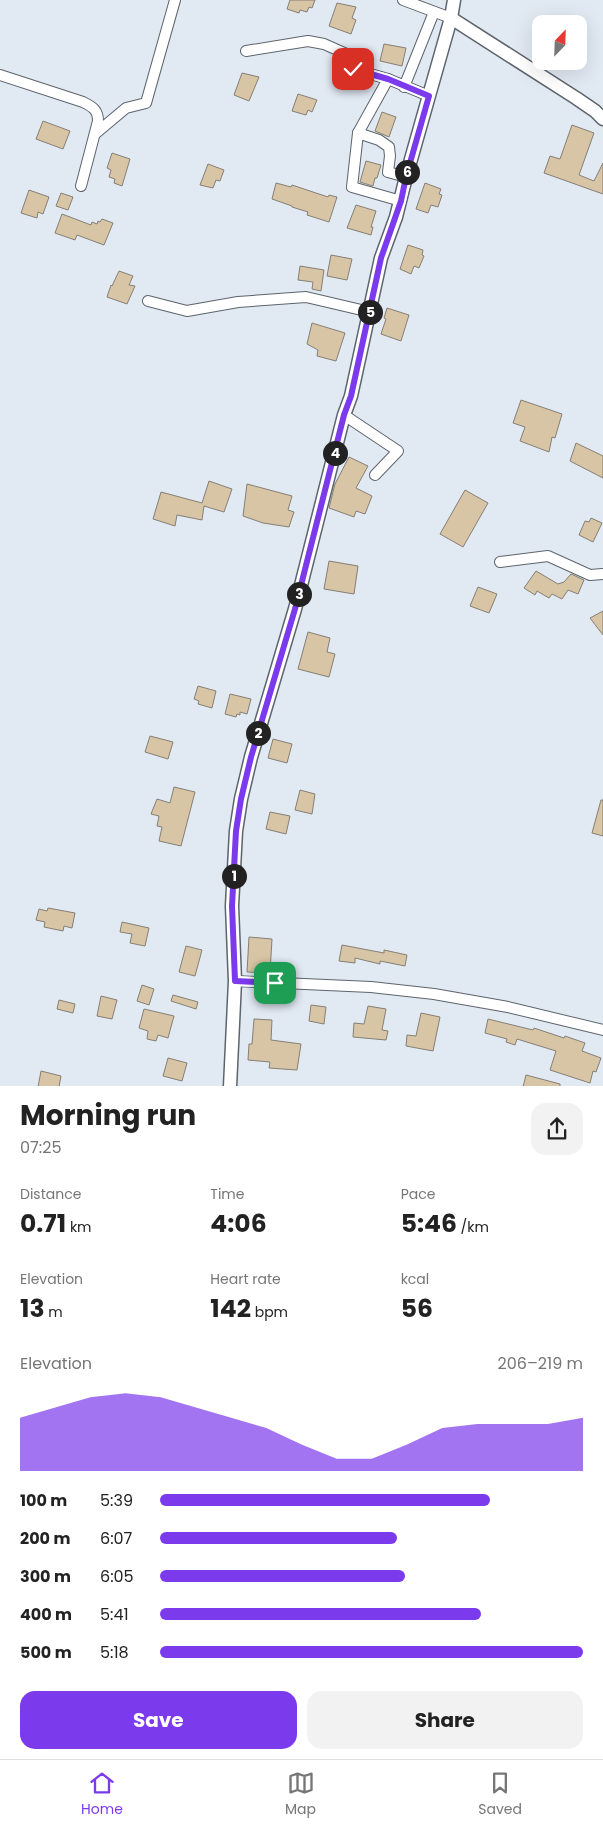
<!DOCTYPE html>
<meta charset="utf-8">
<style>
body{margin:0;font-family:Poppins,sans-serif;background:#f2f2f2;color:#222;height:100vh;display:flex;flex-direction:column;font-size:19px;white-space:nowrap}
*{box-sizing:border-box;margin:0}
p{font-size:16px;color:#767676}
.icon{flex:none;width:28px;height:28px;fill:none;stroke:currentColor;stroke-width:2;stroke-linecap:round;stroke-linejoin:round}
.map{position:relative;height:1086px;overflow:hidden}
.sheet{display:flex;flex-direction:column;background:#fff;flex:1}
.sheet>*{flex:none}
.needle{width:32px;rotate:23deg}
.fabs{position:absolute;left:532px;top:15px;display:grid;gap:10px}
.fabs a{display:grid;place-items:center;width:55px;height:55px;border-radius:10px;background:#fff;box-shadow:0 5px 20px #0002;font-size:25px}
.pin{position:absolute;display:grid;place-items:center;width:42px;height:42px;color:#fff;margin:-21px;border-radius:10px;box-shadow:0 2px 8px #0006}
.km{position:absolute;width:25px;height:25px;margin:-12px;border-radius:50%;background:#222;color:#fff;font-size:14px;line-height:25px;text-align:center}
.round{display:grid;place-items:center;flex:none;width:52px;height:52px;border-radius:15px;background:#f2f2f2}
.head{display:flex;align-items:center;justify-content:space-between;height:85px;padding:0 20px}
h1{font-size:28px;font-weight:700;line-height:38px}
.figures{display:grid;grid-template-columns:repeat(3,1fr);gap:8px;height:85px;padding:5px 20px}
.figures div{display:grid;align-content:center}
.figures b{font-size:25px;font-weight:700}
.figures small{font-size:14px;font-weight:400}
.figures p{font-size:14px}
.chart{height:140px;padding:10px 20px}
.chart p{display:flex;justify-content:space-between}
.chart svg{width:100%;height:90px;margin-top:5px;fill:#7c3aed;opacity:.7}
.button{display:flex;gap:10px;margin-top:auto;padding:10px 20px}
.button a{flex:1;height:58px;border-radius:15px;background:#7c3aed;color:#fff;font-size:20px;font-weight:700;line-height:58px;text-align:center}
.button a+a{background:#f2f2f2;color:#222}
ul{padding:0 20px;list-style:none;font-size:16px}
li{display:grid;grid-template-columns:80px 60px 1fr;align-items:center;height:38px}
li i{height:12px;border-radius:6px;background:#7c3aed}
.tab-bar{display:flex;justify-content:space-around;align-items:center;height:70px;border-top:1px solid #e0e0e0;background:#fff;font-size:14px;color:#767676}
.tab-bar a{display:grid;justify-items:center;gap:2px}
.tab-bar .current{color:#7c3aed}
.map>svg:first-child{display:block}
.building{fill:#d8c5a5;stroke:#857f75}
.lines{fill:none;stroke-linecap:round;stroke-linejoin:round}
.minor-casing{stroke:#5d646c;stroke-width:12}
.tertiary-casing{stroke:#5d646c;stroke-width:15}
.minor{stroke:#fff;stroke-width:10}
.tertiary{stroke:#fff;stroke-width:12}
.route-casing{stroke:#fff;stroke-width:10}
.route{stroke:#7c3aed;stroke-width:6}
</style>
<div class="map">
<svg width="603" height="1087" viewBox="0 0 603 1087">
<rect width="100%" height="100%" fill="#e1e9f3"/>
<g class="building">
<path d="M290,0H315L312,8L309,7L307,12L300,10L299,13L287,9Z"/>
<path d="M337,3L356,7L352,18L356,20L351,34L329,26Z"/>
<path d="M384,44L406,48L402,66L380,61Z"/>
<path d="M242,73L259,77L249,101L234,95Z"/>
<path d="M298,94L317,100L312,112L308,110L306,115L292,111Z"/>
<path d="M382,112L396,117L389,137L375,131Z"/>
<path d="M43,121L70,131L63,149L36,139Z"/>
<path d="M572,125L594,133L579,175L594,181L603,163V194L544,173L550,156L560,159Z"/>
<path d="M112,153L130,159L122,186L114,183L115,179L109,177L111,170L107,168Z"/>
<path d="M366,161L381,165L377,178H375L373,186L360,182Z"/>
<path d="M208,164L224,170L220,181L216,180L213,188L200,185Z"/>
<path d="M276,183L291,187L292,185L328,197L329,195L337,197L329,222L307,215L308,212L292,207V206L272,199Z"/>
<path d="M425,183L441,189L439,194L442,195L438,207L431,205L428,213L416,209Z"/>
<path d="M29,190L49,197L43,214L38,212L37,218L21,213Z"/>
<path d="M61,193L73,197L68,210L56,206Z"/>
<path d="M356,205L376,211L371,227H373L371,235L347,228Z"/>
<path d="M62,214L91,225L92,222L97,224L98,221L100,222L102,219L113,223L104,245L77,235L75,240L55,233Z"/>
<path d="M408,245L423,250L422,255L424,256L419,268L414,266L411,274L400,269Z"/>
<path d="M331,255L352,259L347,280L327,276Z"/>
<path d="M300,266L324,270L321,291L312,289L313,282L298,280Z"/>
<path d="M119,271L133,276L129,285L135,286L127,304L107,297L111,285L112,286Z"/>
<path d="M387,308L409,315L401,341L381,334L386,319L384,318Z"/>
<path d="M312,323L345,333L336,361L317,356L318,350L307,344Z"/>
<path d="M521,400L562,414L555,438L552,437L549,452L520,441L525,427L513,423Z"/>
<path d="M576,443L603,456V478L570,461Z"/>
<path d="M349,457L368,466L356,488L372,496L365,514L356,511L354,517L329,508L335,484Z"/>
<path d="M209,481L232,489L224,512L204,506L202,520L177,515L175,526L153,519L161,492L202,503Z"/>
<path d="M247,484L292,496L288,510L294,512L289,527L263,523L243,516Z"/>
<path d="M465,490L488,503L463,547L440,534Z"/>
<path d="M591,518L602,523L593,542L579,535L585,521L589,522Z"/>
<path d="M329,561L358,566L354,594L324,589Z"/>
<path d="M536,571L558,584L564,582L571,574L584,580L578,594L568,590L562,599L552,594L549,598L537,591L535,595L524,588Z"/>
<path d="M478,587L497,594L489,613L470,606Z"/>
<path d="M603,611V635L590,618Z"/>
<path d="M308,632L330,638L327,652L335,654L329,677L298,669Z"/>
<path d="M198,686L216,691L212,708L198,704L199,701L194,699Z"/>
<path d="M230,694L251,699L247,714L240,712V715L237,714L236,717L225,714Z"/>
<path d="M150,736L173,742L168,759L145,752Z"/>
<path d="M273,739L292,744L287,763L268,758Z"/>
<path d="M174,787L195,792L181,846L159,841L162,827L157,826L159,816L151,814L157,799L170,803Z"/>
<path d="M300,790L315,794L312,814L295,810Z"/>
<path d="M601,800H603V836L592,833Z"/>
<path d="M270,812L290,816L286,834L266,829Z"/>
<path d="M48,908L75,913L72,928L64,926L63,931L44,927L45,922L36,920L39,909L47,911Z"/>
<path d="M122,922L149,928L145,946L130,943L132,934L120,932Z"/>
<path d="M249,937L272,939L270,973L247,972Z"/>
<path d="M342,945L384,953V950L407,955L405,966L380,961V964L355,958V963L339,961Z"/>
<path d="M186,946L202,950L195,976L179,972Z"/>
<path d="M142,985L154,989L149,1005L137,1001Z"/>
<path d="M173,995L198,1002L196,1009L171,1001Z"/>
<path d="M101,996L117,1000L112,1019L97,1016Z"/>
<path d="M59,1000L75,1004L73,1013L57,1009Z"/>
<path d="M311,1005L326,1007L324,1024L309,1021Z"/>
<path d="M368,1006L386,1009L382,1030L388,1031L386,1040L353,1037L354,1023L364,1024Z"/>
<path d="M144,1009L174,1016L168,1038L158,1035L156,1041L147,1039L148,1031L139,1028Z"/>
<path d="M421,1013L440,1017L433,1051L406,1046L407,1035L416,1036Z"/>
<path d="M254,1019L272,1020L271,1040L301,1044L297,1070L269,1068L270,1062L248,1060L249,1044H252Z"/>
<path d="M488,1019L533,1030L534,1028L564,1038L565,1036L585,1043L582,1051L601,1058L596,1072L593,1071L590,1083L550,1070L556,1051L517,1039L515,1045L506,1042L507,1039L485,1033Z"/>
<path d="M168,1058L187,1063L182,1081L163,1076Z"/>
<path d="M41,1071L61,1076L59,1087H38Z"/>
<path d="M526,1075L560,1084V1087H523Z"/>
</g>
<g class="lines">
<defs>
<g id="minor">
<path d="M403,0L451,18"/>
<path d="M246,51L308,41L324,44L351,56L353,69L388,79"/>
<path d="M0,75L83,102C93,107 98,110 98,121L81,186"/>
<path d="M404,87L434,12"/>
<path d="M358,133L388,79L429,96"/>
<path d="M95,134L126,108L146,103L175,0"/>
<path d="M401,201L352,187L358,133L379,140L389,147L390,156L388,172L406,177"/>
<path d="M148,301L187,311L238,302L306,297L370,312"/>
<path d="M344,415L398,451L375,475"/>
<path d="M500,562L548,556L590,575L603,574"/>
<path d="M235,981L371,987L434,994L508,1007L603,1030"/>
</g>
<g id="tertiary">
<path d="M451,18L576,98L595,111L603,119"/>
<path d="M230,1087L235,981L232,906L236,831L241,799L251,757L295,609L344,415L351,396L381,258L396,217L406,177L451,18L454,0"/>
</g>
</defs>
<use href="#minor" class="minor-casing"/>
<use href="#tertiary" class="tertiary-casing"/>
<use href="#minor" class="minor"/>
<use href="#tertiary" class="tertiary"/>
</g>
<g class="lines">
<defs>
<path id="route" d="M275,983L235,981L232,906L236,831L241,799L251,757L295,609L344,415L351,396L381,258L401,201L406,177L429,96L388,79L353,69"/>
</defs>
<use href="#route" class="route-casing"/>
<use href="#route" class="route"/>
</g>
</svg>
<div class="fabs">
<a><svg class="needle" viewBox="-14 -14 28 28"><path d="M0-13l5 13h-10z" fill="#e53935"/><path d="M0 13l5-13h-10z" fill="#767676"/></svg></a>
</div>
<div class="pin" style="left:275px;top:983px;background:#1e9e55"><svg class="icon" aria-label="arrive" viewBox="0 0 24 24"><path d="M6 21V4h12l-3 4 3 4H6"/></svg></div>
<div class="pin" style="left:353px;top:69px;background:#d93025"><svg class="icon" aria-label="check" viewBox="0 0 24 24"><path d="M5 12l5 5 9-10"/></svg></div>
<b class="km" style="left:234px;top:876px">1</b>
<b class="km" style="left:258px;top:733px">2</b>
<b class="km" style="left:299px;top:594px">3</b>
<b class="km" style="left:335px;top:453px">4</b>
<b class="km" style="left:370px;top:312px">5</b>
<b class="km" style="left:407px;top:172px">6</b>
</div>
<section class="sheet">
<div class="head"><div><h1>Morning run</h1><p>07:25</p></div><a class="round"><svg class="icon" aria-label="share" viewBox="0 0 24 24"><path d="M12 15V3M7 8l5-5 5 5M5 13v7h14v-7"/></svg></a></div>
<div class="figures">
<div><p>Distance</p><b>0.71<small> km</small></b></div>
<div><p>Time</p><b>4:06</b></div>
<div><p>Pace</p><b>5:46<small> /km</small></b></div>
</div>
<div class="figures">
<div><p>Elevation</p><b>13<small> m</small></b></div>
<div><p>Heart rate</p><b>142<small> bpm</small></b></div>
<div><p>kcal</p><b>56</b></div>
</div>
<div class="chart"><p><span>Elevation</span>206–219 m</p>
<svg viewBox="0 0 160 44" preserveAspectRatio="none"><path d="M0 44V18L10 13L20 8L30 6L40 8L50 13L60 18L70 23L80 31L90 38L100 38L110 31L120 23L130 21L140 21L150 21L160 18V44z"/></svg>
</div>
<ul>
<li><b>100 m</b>5:39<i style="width:78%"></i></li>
<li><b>200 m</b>6:07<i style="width:56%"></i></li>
<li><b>300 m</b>6:05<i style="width:58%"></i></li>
<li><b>400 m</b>5:41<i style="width:76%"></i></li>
<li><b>500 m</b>5:18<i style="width:100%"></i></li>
</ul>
<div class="button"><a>Save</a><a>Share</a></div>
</section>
<nav class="tab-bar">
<a class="current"><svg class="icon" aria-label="home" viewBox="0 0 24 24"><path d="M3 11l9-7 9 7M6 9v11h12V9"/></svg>Home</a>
<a><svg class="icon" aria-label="map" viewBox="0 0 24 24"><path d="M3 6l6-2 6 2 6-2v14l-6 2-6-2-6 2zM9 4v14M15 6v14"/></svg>Map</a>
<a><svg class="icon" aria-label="saved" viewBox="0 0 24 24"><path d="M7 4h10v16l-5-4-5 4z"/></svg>Saved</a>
</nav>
